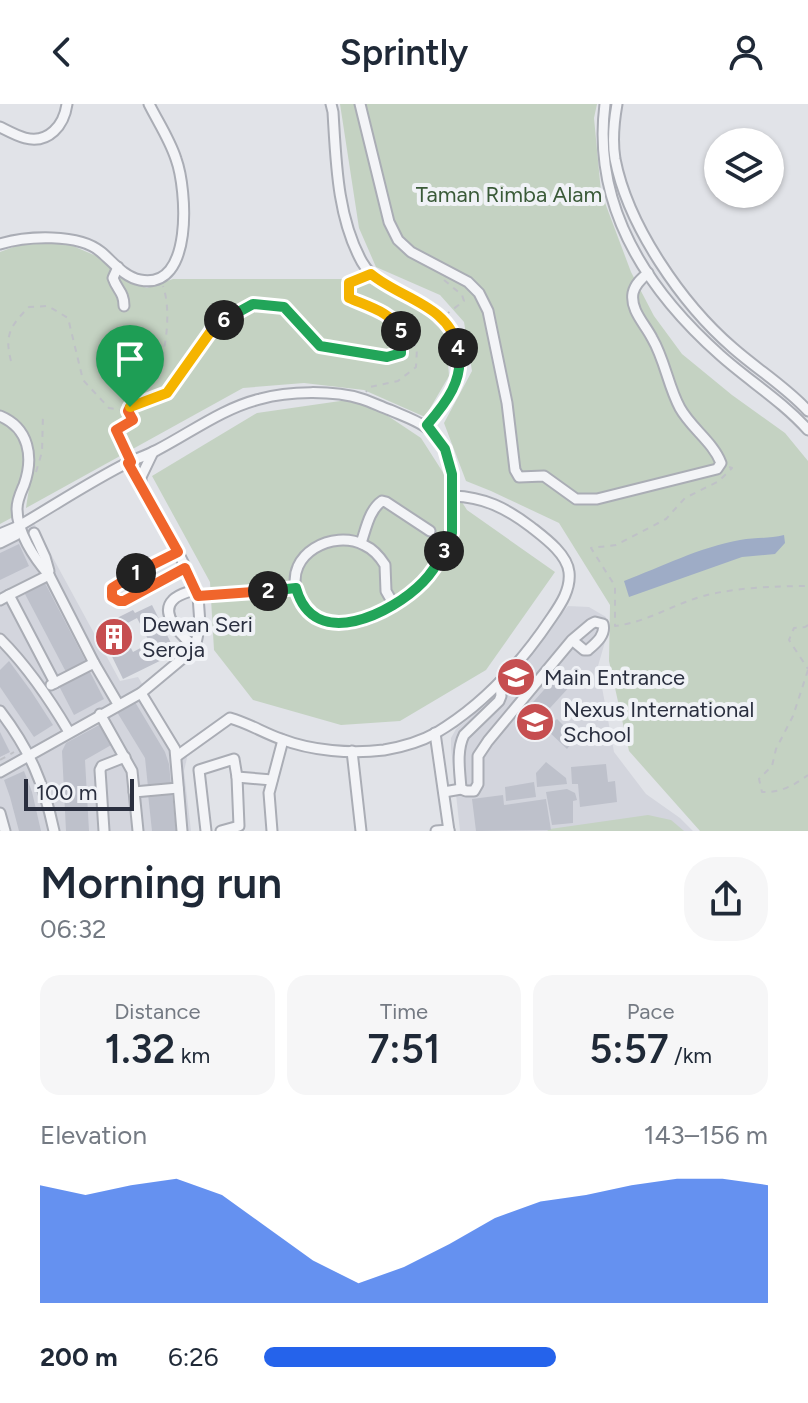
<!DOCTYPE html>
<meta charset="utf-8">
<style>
body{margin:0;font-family:Figtree,sans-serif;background:#f6f6f7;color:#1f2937;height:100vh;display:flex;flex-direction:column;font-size:30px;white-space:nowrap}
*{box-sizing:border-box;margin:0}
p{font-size:26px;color:#747a83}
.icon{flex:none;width:44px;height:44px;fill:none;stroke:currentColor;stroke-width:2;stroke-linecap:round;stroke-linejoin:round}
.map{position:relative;height:727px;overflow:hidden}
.details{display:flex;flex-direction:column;background:#fff;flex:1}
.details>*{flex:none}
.controls{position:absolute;left:704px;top:24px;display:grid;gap:16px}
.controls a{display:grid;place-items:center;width:80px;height:80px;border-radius:50%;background:#fff;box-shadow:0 2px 6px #0004;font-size:40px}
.scale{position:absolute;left:24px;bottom:20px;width:110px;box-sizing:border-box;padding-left:8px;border:4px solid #2a2f3f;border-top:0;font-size:22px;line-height:28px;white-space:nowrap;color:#2a2f3f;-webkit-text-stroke:6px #f0f2f6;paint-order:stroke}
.pin{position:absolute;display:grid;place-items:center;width:68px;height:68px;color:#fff;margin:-82px -34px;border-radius:50% 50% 50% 0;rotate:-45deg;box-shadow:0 0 8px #0007}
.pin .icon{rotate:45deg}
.km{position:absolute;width:40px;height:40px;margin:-20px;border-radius:50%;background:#222;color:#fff;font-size:22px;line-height:40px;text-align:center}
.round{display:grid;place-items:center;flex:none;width:84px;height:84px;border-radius:32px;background:#f6f6f7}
.head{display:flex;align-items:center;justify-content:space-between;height:136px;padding:0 40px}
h1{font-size:44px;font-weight:600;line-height:60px}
.stats{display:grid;grid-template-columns:repeat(3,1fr);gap:12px;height:136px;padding:8px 40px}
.stats div{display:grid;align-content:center;border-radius:20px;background:#f6f6f7;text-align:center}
.stats b{font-size:40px;font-weight:600}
.stats small{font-size:22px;font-weight:400}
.stats p{font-size:22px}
.chart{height:224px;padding:16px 40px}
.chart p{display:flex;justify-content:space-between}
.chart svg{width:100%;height:144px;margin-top:8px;fill:#2563eb;opacity:.7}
ul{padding:0 40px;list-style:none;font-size:26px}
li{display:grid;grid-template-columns:128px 96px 1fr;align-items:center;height:60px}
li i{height:20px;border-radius:10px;background:#2563eb}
header{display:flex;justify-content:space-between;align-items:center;height:104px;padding:0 40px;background:#fff;font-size:36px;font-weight:600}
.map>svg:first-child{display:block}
.built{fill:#d3d5dd}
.green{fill:#c4d2c2}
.water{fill:#9eacc6}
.building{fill:#bec1cb;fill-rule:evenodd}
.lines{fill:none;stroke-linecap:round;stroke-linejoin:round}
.minor-casing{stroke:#aaadb5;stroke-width:13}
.path{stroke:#bfc1c7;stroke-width:2;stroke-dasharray:6 6;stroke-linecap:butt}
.minor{stroke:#f3f4f7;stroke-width:9}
.split-1-casing{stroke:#fff;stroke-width:16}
.split-2-casing{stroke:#fff;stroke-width:16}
.split-3-casing{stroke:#fff;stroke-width:16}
.split-4-casing{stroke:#fff;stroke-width:16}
.split-5-casing{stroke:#fff;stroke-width:16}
.split-6-casing{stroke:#fff;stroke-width:16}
.split-7-casing{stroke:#fff;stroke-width:16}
.split-1{stroke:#f0652b;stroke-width:10}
.split-2{stroke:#f0652b;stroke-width:10}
.split-3{stroke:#22a559;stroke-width:10}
.split-4{stroke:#22a559;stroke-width:10}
.split-5{stroke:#f5b400;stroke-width:10}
.split-6{stroke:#22a559;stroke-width:10}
.split-7{stroke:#f5b400;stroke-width:10}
.labels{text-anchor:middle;stroke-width:8;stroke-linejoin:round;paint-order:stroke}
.park-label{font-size:22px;fill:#3a5a38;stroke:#f0f2f6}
.poi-label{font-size:22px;fill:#2a2f3f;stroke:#f0f2f6;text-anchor:start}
</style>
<header><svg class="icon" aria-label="back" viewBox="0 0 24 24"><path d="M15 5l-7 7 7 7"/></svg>Sprintly<svg class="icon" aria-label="person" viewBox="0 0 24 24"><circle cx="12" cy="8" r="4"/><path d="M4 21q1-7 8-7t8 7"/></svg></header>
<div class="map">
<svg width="808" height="727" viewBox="0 0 808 727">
<rect width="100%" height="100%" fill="#e1e3e8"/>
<g class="built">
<path d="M34,419L120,577L138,573L187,654L184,667L191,727H0V436Z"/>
<path d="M568,502L589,503L606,513L607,531L598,562L614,648L646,690L680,714L693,727H460L451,644V634L456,625L492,595L495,590L509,589L503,581Z"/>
</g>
<g class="green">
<path d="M340,0H597L594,14L601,88L631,168L654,212L682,250L732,291L785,329L808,357V727H700L629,647L609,557L610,501L559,419L491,387L466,377L444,319L472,267L464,218L440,191L376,163L359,124Z"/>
<path d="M24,139H66L101,154L124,176L147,184L173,175H361L420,205L446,231L449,272L425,313L364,286L304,279L243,284L26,404C30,375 41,341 16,319C10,314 7,311 0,309V148Z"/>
<path d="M361,294L421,334L467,406L555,468L486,566L400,617L341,621L253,596L214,546L210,478L152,372L257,309Z"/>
<path d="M0,317C41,340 21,376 13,413L0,420Z"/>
<path d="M648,711L671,716L684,727H547L550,725Z"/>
</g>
<path class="water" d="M784,431L785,439L775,450L742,453L629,493L624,477C661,463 700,443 740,436C755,433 769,435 784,431Z"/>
<g class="building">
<path d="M19,440L29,462L0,476V449Z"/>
<path d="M45,479L86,558L66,568L25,490Z"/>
<path d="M152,501L176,549L123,575L100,528L118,519L115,515L133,506L135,509ZM137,514L150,539L133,548L120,523Z"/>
<path d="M9,557L31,587L53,621L34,633L0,583V566Z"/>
<path d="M89,566L104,595L74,611L59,582Z"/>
<path d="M559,569L572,580L538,617L526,606Z"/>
<path d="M135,598L165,648L169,660L171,681L148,683L145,654L117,608Z"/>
<path d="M594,600L601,606L592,617L584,610Z"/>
<path d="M557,615L576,634L567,645L546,625Z"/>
<path d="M101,620L113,640L85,656L89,727H66L62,647L66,639Z"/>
<path d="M0,628L10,648L0,653Z"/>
<path d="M546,658L566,674L567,680L537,683L536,669Z"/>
<path d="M606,660L608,678L615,677L617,698L580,703L578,680H572L571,663Z"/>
<path d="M24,667L32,688L41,727H19L10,693L4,676Z"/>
<path d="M534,678L536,693L506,697L505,683Z"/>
<path d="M567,685L575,689L577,696L573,697V719L552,721L546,688Z"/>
<path d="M172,688L176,727H152L148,690Z"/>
<path d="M503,691L504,701L546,695L551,726L476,727L472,695Z"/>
</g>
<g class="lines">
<defs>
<g id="minor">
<path d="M331,0L333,8C336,57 337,113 362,158C376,183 409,190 432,205C458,223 467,259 452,287C445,300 436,310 427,321"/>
<path d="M360,0L389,118L398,136L411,148L468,178L479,189L488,207L507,299L515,366L519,373L544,372L576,395H597L717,365L721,359C713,338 691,324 680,304C668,282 665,256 652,234C645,220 630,206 633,189C635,180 642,174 648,169"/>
<path d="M605,0C592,102 646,185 720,251C749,277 782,297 808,326"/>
<path d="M617,0C614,17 612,37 615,55C628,122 682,200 733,244C758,266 786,283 808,307"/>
<path d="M0,23C8,27 17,32 25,34C49,40 64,21 67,0"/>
<path d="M0,140C26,132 79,129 101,148C113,158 124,173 140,176C194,187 187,85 176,55C170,36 158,18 149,0"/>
<path d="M118,163L113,174C117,186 124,188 124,202"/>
<path d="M0,312C29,324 34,353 24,381C21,388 17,396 17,405C17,428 34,454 49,471L94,559L118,600"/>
<path d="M141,382V373L153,348"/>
<path d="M34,429L45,453L49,467"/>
<path d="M0,430L19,422C55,401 91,377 129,358C138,354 148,351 157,346C190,329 223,304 260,295C288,287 334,286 362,295C372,298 381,303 390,306C413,316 430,320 444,343C453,358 453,378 453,396C452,417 451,435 441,454C421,489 356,539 315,512C306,506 300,497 297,488C285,450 333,425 364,441C373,445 380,453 385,461L386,487L394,501"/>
<path d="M0,439L16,431"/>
<path d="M361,439C366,425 369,406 382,397L386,398L430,427"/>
<path d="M178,448L115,482L111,489L112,493L119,497H124L185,464"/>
<path d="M9,491L49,471"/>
<path d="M0,496L9,491L55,579"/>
<path d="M0,535C28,563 49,594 69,628"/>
<path d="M195,544C185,534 158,511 173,496C178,490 189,488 196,485"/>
<path d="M515,562L535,579"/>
<path d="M51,581L94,559"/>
<path d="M141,589L175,645L182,727"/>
<path d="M0,607C30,646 44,680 54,727"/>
<path d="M100,610L132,667L138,727"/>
<path d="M435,629L449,727"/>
<path d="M352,647L361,727"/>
<path d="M177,652L230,614C248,619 264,629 281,635C312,647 351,650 384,646C402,643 420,638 436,629C483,601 522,558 552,513C561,500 571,485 569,468C567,450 545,434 531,423C506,404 484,393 453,392"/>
<path d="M0,668L141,589L195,544L200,520L198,492L196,485L178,448L128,359"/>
<path d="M461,685C460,668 456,647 464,631L499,597L501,592L500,578"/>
<path d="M134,688L178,684"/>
<path d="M444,688L461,685L466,687H474L478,680V652L488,637L572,536L591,520L595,518L603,520C606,531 596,539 588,546H584L572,536"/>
<path d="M0,709L5,727"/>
<path d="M104,727L100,666L102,662L125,653"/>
<path d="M206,727L199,666L234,655L237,673"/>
<path d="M221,727L239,722L237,673L272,676"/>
<path d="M272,727L269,689L283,636"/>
<path d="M436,727L449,726"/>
</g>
</defs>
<use href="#minor" class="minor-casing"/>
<g class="path">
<path d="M363,174L349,179V194L394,215L417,244L416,263L398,277L370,283L366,288"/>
<path d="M444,176L462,191L464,197L448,209"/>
<path d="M11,257C4,231 11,221 29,203L48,202L68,214L83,276L109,304L128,307"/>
<path d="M130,303L167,289L216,220L253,200L284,203L320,242L387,253L401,249V224"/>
<path d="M127,350L116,326L133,316L128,307C136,296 146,288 153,277C166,255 172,207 163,182"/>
<path d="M729,363L732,364L719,377L685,394L666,415L616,441L591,444L615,482V522C645,518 663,506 691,496C722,484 774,482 808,482"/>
<path d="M36,368L42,348L43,310"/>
<path d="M208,491L289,485"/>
<path d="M808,521L805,523L794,524L789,536L808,565"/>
<path d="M808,566L793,612L776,645L772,662L759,675L762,688C780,689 793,682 808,671"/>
<path d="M0,656L14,648"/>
</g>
<use href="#minor" class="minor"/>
</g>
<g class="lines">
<defs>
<path id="split-1" d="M130,303L128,307L133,316L116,326L131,358L128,359L178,448L136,469"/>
<path id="split-2" d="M136,469L112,484V493L119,497H124L185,464L198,492L268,487"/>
<path id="split-3" d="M268,487L296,484C314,549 393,509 423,478C432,469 439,457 444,447"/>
<path id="split-4" d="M444,447L452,429V370L445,345L427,321C446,299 465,275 458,244"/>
<path id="split-5" d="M401,227C393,209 367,202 349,194V179L371,170C401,195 449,201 458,244"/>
<path id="split-6" d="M224,216L253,200L284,203L320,242L387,253L401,249V227"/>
<path id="split-7" d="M130,303L167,289L216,220L224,216"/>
</defs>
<use href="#split-1" class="split-1-casing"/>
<use href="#split-2" class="split-2-casing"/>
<use href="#split-3" class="split-3-casing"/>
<use href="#split-4" class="split-4-casing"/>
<use href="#split-5" class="split-5-casing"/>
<use href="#split-6" class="split-6-casing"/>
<use href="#split-7" class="split-7-casing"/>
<use href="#split-1" class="split-1"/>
<use href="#split-2" class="split-2"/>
<use href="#split-3" class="split-3"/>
<use href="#split-4" class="split-4"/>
<use href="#split-5" class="split-5"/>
<use href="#split-6" class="split-6"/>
<use href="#split-7" class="split-7"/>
</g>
<defs>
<symbol id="building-disc" viewBox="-11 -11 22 22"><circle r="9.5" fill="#c64e50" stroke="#f0f2f6"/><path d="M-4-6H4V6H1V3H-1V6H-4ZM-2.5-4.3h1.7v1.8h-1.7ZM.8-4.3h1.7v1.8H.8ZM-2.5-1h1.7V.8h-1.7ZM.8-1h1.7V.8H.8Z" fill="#fff"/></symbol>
<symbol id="school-disc" viewBox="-11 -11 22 22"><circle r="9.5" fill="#c64e50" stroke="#f0f2f6"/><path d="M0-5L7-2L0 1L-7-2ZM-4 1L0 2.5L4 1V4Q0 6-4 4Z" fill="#fff"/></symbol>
</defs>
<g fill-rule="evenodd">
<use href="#building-disc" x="92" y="511" width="44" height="44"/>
<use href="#school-disc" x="494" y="551" width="44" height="44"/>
<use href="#school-disc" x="513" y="596" width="44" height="44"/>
</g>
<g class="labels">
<g class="park-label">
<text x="509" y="98">Taman Rimba Alam</text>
</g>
<g class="poi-label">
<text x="142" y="528">Dewan Seri<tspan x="142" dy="25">Seroja</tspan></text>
<text x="544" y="581">Main Entrance</text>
<text x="563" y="613">Nexus International<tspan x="563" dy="25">School</tspan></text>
</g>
</g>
</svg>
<div class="controls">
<a><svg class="icon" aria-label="layers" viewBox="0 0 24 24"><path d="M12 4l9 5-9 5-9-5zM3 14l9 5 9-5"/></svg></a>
</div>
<div class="scale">100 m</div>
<div class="pin" style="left:130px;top:303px;background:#1e9e55"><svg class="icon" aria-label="arrive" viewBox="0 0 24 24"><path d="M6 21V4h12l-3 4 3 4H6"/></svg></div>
<b class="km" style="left:136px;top:469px">1</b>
<b class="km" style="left:268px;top:487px">2</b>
<b class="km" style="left:444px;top:447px">3</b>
<b class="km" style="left:458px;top:244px">4</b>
<b class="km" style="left:401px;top:227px">5</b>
<b class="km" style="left:224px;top:216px">6</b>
</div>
<section class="details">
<div class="head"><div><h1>Morning run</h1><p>06:32</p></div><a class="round"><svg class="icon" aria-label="share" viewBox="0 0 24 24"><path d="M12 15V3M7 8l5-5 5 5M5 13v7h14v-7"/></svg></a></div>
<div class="stats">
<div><p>Distance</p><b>1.32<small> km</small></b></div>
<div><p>Time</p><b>7:51</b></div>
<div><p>Pace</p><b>5:57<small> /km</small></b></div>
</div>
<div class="chart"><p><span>Elevation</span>143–156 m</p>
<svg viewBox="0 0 160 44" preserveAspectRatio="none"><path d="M0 44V8L10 11L20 8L30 6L40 11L50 21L60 31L70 38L80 33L90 26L100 18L110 13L120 11L130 8L140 6L150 6L160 8V44z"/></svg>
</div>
<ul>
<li><b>200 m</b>6:26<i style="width:58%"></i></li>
</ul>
</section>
